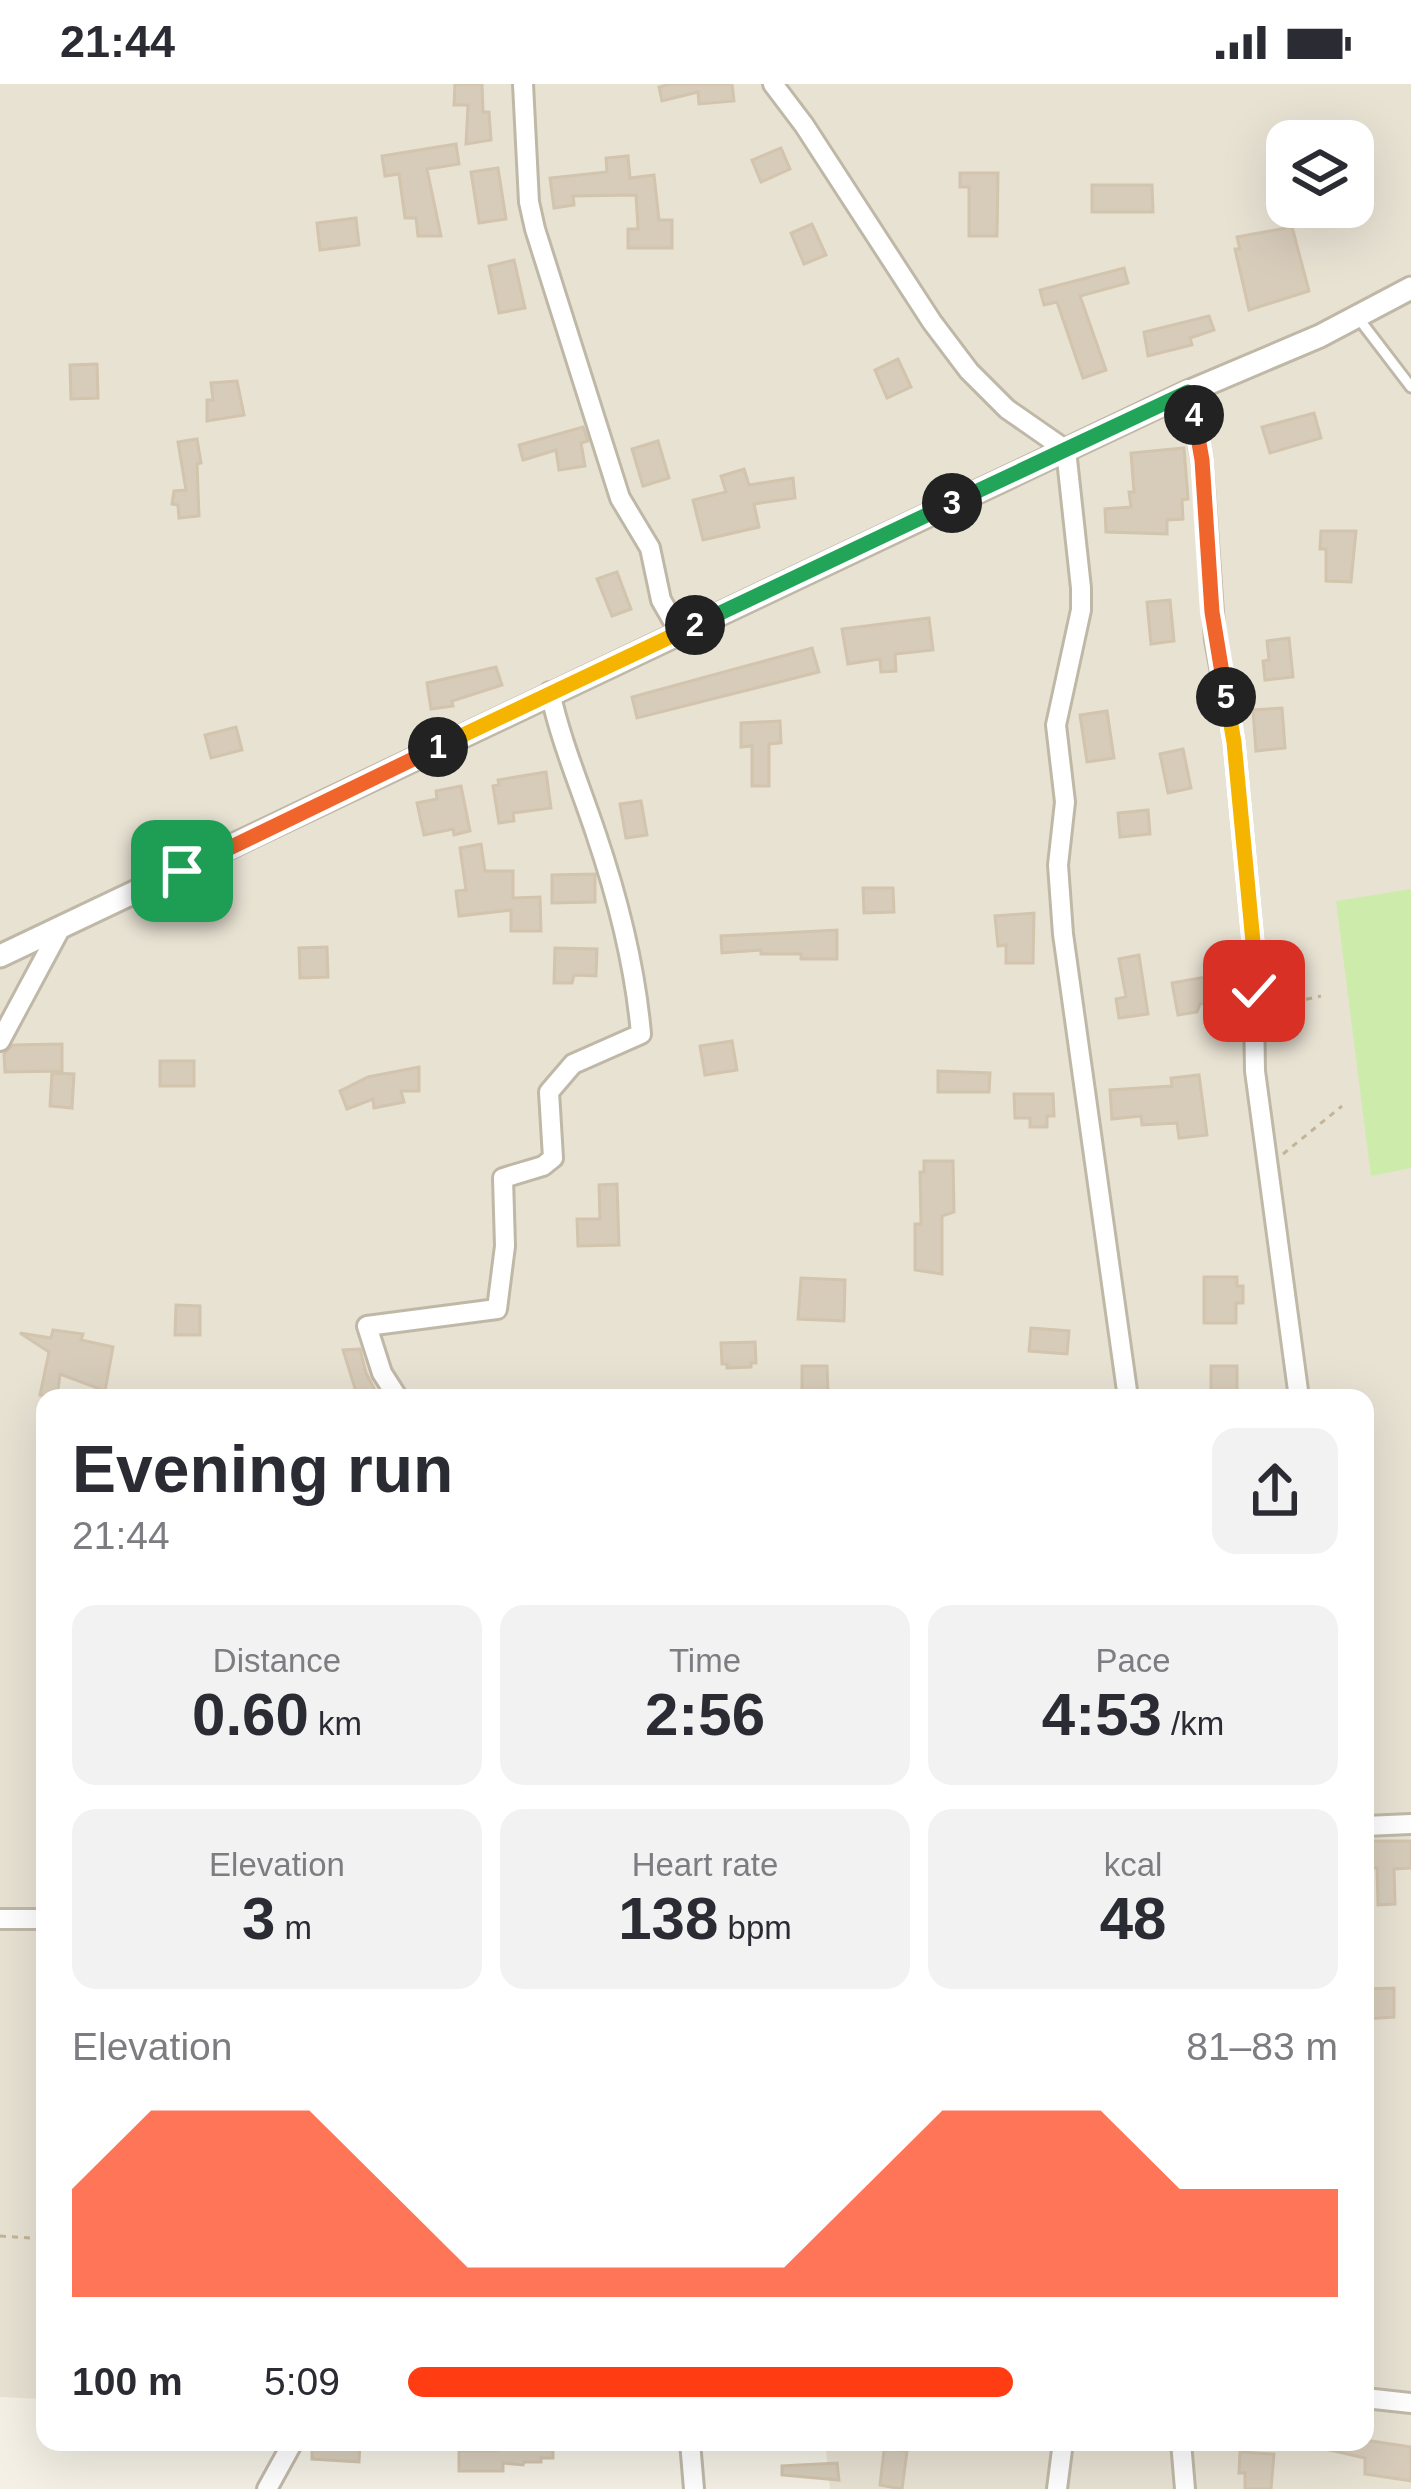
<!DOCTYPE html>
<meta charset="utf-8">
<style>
body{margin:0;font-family:Helvetica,sans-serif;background:#f2f2f3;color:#2b2b33;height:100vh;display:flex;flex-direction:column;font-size:45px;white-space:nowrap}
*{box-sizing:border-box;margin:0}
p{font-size:39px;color:#7c7c81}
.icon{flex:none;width:66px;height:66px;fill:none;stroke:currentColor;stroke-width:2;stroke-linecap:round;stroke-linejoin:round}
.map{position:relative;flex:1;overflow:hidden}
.panel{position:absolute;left:36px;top:1305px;width:1338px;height:1062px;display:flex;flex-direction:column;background:#fff;border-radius:24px;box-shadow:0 12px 48px #0002}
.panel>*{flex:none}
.controls{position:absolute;left:1266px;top:36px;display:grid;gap:24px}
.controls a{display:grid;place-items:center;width:108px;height:108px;border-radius:24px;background:#fff;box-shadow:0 12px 48px #0002;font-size:60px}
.pin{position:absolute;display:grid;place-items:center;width:102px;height:102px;color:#fff;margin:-51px;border-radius:24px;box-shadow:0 6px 18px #0006}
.km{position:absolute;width:60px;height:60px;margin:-30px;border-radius:50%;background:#222;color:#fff;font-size:33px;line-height:60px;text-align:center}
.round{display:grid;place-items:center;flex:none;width:126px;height:126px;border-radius:24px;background:#f2f2f3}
.headline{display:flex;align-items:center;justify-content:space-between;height:204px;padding:0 36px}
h1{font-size:66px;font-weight:800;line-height:90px}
.metrics{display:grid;grid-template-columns:repeat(3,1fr);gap:18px;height:204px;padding:12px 36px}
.metrics div{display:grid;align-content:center;border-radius:24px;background:#f2f2f3;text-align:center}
.metrics b{font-size:60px;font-weight:800}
.metrics small{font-size:33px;font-weight:400}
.metrics p{font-size:33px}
.chart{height:336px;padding:24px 36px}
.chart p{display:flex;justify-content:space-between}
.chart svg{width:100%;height:216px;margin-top:12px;fill:#ff3c12;opacity:.7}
ul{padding:0 36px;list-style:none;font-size:39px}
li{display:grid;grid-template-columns:192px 144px 1fr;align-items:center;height:90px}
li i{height:30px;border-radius:15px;background:#ff3c12}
.status{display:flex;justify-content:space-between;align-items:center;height:84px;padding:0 60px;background:#fff;direction:ltr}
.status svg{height:33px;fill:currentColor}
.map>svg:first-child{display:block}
.residential{fill:#e8e2d3;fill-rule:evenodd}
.green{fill:#cdecab}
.building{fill:#d7ccba;stroke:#d2c4ad;stroke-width:3}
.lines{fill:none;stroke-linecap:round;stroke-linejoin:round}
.service-casing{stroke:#c0b8a7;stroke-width:15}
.minor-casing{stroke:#c0b8a7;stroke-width:24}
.tertiary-casing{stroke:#c0b8a7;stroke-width:27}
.path{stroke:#c3b597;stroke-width:3;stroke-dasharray:6 6;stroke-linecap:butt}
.service{stroke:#fff;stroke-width:9}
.minor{stroke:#fff;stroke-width:18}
.tertiary{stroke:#fff;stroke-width:21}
.split-1-casing{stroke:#fff;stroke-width:24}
.split-2-casing{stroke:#fff;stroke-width:24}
.split-3-casing{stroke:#fff;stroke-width:24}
.split-4-casing{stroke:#fff;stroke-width:24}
.split-5-casing{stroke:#fff;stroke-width:24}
.split-6-casing{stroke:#fff;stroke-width:24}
.split-1{stroke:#f0652b;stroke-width:15}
.split-2{stroke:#f5b400;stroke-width:15}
.split-3{stroke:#22a559;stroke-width:15}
.split-4{stroke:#22a559;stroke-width:15}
.split-5{stroke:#f0652b;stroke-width:15}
.split-6{stroke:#f5b400;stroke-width:15}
</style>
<div class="status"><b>21:44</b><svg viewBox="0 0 49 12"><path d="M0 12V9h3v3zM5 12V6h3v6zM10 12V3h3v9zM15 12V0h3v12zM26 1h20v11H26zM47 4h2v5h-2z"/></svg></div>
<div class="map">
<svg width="1411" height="2405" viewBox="0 0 1411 2405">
<rect width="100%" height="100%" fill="#f4f0e5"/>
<path class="residential" d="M0,0H1411V2405H830L825,2358H1365V1314H45V2315L0,2313ZM1287,57H1353V123H1287Z"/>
<path class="green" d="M1411,805V1084L1371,1092L1336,817Z"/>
<g class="building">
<path d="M455,0H482L483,28H489L491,56L466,60L468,21H454Z"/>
<path d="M670,0H732L734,17L699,20L698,8L662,17L659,3Z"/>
<path d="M456,60L459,80L427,85L441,152H418L416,134H405L399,90L385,92L382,72Z"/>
<path d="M781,64L790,85L761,98L752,76Z"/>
<path d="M628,72L630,94L654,91L659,136H672V164H628V145H638L636,111L573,112L574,121L554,124L550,94L607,88L606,74Z"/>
<path d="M498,84L506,135L479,139L471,88Z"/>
<path d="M960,89H998L997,152H969V103H960Z"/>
<path d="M1092,101H1152L1153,128H1092Z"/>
<path d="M356,134L359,161L320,166L317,139Z"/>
<path d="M812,140L826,171L804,180L791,149Z"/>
<path d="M1292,143L1309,207L1249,226L1235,165H1240L1237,153Z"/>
<path d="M514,176L525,224L499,229L489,182Z"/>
<path d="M1124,184L1128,199L1080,212L1106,286L1083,294L1057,218L1044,221L1040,206Z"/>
<path d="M1209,232L1214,246L1190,254L1192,261L1148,272L1144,248Z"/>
<path d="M898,275L911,303L887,314L875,286Z"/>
<path d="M97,280L98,314L71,315L70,281Z"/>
<path d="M237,297L244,331L207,337V316H213L211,299Z"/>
<path d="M1314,329L1321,354L1270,369L1262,343Z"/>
<path d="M583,343L588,357L581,359L585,382L559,386L556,366L523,376L519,361Z"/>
<path d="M197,355L201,379L197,380L199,432L179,434L178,421L172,420L174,407L186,406L178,358Z"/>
<path d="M658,357L669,394L643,402L632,365Z"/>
<path d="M1184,364L1188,415L1182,416L1183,435L1167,436V450L1106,448L1105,425L1131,423L1129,408H1134L1131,369Z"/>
<path d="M744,385L749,401L793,394L795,414L754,420L759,443L703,456L693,416L726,408L721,392Z"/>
<path d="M1321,447H1356L1351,498L1326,497V465H1320Z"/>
<path d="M617,488L631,525L612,532L597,495Z"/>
<path d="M1170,516L1174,557L1151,560L1147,518Z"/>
<path d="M929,534L933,566L895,570L896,587L881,588L880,575L848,580L842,545Z"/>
<path d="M1289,554L1293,593L1265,596L1263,577L1269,576L1267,557Z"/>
<path d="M812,564L819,588L637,634L632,613Z"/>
<path d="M496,583L502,601L452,617L453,622L431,625L427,599Z"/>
<path d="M1282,624L1285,664L1256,667L1253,626Z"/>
<path d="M1107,627L1114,674L1087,678L1080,631Z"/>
<path d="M780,637L781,659L769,660V702H752V662L741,663V639Z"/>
<path d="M236,643L242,666L211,674L205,651Z"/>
<path d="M1183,665L1191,704L1168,709L1160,670Z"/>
<path d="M546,688L551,724L513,729L514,737L499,739L493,702L499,701L498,696Z"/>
<path d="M461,702L470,747L454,751L453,745L424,751L417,719L437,715L436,707Z"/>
<path d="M641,717L647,751L626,754L620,720Z"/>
<path d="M1148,726L1150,750L1120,753L1118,729Z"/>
<path d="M481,760L485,787H513V814L540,813L541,847H511V826L459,832L456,807L466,806L460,764Z"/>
<path d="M595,790V818L552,819V791Z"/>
<path d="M863,804H893L894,828L864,829Z"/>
<path d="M1034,829L1033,879H1006V861L998,862L995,832Z"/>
<path d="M837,846V875H801V870H761V866L722,869L721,852Z"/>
<path d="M327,863L328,893L300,894L299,864Z"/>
<path d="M555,864L597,865L596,892L574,891L572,899H554Z"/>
<path d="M1139,871L1148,930L1119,934L1116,915L1126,913L1119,875Z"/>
<path d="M1206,893L1210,918L1200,920L1197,928L1178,931L1172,899Z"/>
<path d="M732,957L737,986L705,991L700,962Z"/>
<path d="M62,960V987L5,988L4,970L13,961Z"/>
<rect x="160" y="977" width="34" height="25"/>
<path d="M419,983V1007H401L404,1018L374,1024L373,1015L347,1025L340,1007L368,993Z"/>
<path d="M938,987L990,989L989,1008H938Z"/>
<path d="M52,989L74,990L72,1024L50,1022Z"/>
<path d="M1199,991L1207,1051L1179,1054L1177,1039L1142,1041L1141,1032L1112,1035L1110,1006L1172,1002L1171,994Z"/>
<path d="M1014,1010H1053L1054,1032H1047V1043H1030V1034H1015Z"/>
<path d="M924,1077H953L954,1128L942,1132V1190L915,1186V1140H921L920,1088H924Z"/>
<path d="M617,1100L619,1161L578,1162L577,1135H600L599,1101Z"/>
<path d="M1204,1193H1237V1202H1243V1219H1236V1239H1204Z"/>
<path d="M801,1194L845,1196L844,1237L798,1235Z"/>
<path d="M176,1221L200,1222V1251H175Z"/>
<path d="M1031,1244L1069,1247L1067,1270L1029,1267Z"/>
<path d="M53,1246L83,1250L81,1256L113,1263L105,1307L60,1290L57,1314L40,1311L49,1268L20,1249L51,1254Z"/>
<path d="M755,1258L756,1279H751V1283L727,1284V1280H722L721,1259Z"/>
<path d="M360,1265L366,1289L379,1314H358L343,1266Z"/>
<path d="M802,1282H827L828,1311L802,1312Z"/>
<rect x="1211" y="1282" width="26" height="32"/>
<path d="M1370,1757H1411V1784L1394,1785L1395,1820L1378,1821L1377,1784H1371Z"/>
<path d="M1394,1904V1933L1365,1935V1905Z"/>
<path d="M1365,2356L1411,2363V2397L1365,2390V2374L1321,2364L1322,2358Z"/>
<path d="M506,2358H553V2374H541V2378H524L523,2381L503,2379V2387H459V2367H495L505,2364Z"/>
<path d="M312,2359H360L359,2378L312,2375Z"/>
<path d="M889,2365L907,2367L902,2405L880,2401L884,2367Z"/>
<path d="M1240,2368L1274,2370L1271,2405H1245V2389H1239Z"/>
<path d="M837,2379L839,2396L782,2391V2382Z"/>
</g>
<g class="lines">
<defs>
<path id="service" d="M1359,235L1411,303"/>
<g id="minor">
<path d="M523,0L529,118L535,145L620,414L650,464L661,516L680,549"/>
<path d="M773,0L804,41L932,238L969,287L1007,325L1066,366L1081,504V526L1056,641L1065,718L1058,781L1063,850L1128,1314"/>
<path d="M1188,308L1202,376L1215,556L1234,658L1253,858L1255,987L1299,1314"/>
<path d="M0,957L59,847"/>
<path d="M398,1314L382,1289L367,1242L497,1225L505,1162L503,1094L543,1082L553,1074L549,1008L573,980L641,950C635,881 618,815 596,750C580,702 561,658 550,608"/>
<path d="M1365,1742L1411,1740"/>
<path d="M0,1835H45"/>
<path d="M1365,2314L1411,2319"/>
<path d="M690,2358L694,2405"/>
<path d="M1181,2358L1185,2405"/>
<path d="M267,2405L293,2358"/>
<path d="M1057,2405L1063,2358"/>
</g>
<path id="tertiary" d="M0,872L1188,308L1320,252L1411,204"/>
</defs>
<use href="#service" class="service-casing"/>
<use href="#minor" class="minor-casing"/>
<use href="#tertiary" class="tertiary-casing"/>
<g class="path">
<path d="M1271,923L1321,912"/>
<path d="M1283,1070L1342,1022"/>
<path d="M0,2152L45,2155"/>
</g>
<use href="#service" class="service"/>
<use href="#minor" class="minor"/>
<use href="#tertiary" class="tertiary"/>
</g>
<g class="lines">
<defs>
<path id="split-1" d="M182,787L438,663"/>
<path id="split-2" d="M438,663L695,541"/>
<path id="split-3" d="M695,541L952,419"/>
<path id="split-4" d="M952,419L1188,308L1194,331"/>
<path id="split-5" d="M1194,331L1202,376L1212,528L1226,613"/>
<path id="split-6" d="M1226,613L1234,658L1253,858L1254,907"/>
</defs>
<use href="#split-1" class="split-1-casing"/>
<use href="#split-2" class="split-2-casing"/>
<use href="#split-3" class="split-3-casing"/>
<use href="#split-4" class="split-4-casing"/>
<use href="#split-5" class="split-5-casing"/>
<use href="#split-6" class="split-6-casing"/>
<use href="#split-1" class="split-1"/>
<use href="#split-2" class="split-2"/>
<use href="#split-3" class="split-3"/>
<use href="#split-4" class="split-4"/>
<use href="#split-5" class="split-5"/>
<use href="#split-6" class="split-6"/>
</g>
</svg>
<div class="controls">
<a><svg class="icon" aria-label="layers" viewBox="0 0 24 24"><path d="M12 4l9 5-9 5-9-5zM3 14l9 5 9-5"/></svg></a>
</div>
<div class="pin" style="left:182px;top:787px;background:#1e9e55"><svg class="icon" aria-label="arrive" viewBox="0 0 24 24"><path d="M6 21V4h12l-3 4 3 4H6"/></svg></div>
<div class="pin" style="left:1254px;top:907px;background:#d93025"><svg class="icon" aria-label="check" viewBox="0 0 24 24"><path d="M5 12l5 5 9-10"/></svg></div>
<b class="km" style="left:438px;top:663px">1</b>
<b class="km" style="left:695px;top:541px">2</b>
<b class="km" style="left:952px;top:419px">3</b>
<b class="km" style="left:1194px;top:331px">4</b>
<b class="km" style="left:1226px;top:613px">5</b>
<section class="panel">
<div class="headline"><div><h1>Evening run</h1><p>21:44</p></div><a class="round"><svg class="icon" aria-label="share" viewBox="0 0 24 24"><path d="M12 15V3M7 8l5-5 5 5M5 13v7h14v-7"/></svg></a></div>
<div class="metrics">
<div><p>Distance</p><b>0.60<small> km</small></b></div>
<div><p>Time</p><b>2:56</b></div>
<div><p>Pace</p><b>4:53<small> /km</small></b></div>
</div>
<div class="metrics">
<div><p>Elevation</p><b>3<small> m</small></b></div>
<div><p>Heart rate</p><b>138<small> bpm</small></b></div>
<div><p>kcal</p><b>48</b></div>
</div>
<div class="chart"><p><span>Elevation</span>81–83 m</p>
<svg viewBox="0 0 160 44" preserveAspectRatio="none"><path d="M0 44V22L10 6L20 6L30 6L40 22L50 38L60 38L70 38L80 38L90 38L100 22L110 6L120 6L130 6L140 22L150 22L160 22V44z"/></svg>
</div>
<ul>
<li><b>100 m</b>5:09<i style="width:65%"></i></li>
</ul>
</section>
</div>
